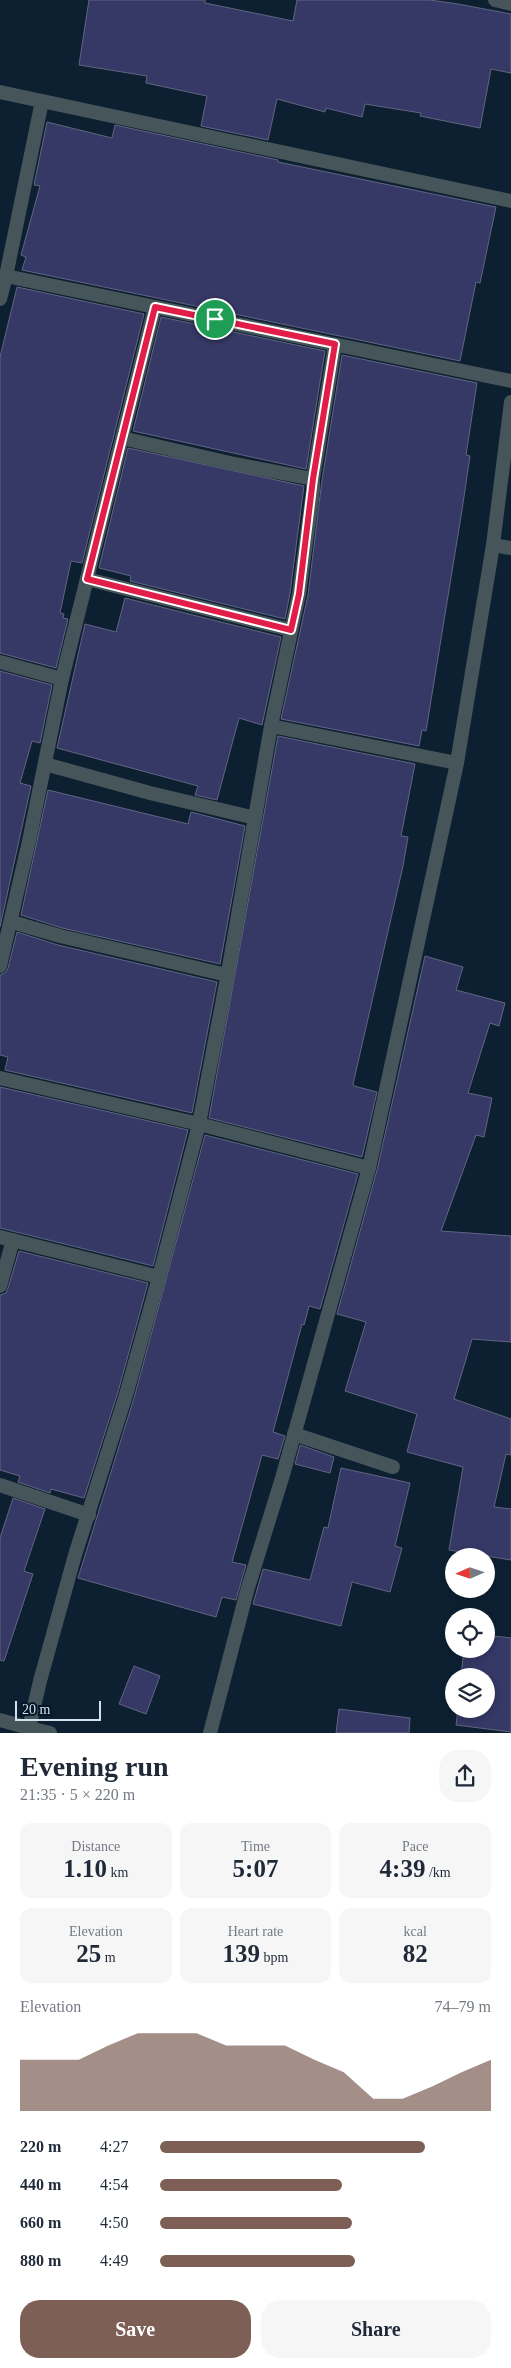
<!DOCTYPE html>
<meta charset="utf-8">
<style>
body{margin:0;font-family:Georgia,serif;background:#f6f6f7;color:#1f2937;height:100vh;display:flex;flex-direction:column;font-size:19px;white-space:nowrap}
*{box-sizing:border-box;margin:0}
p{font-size:16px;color:#747a83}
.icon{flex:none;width:28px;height:28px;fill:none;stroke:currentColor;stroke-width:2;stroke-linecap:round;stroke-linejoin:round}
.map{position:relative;height:1733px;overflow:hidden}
.details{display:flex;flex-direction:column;background:#fff;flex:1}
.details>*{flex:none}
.needle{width:32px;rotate:267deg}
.tools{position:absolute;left:445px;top:1548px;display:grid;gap:10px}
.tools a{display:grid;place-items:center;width:50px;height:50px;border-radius:50%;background:#fff;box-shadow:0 2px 8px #0003;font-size:25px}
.scale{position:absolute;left:15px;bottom:12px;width:86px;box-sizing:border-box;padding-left:5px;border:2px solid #d4e1ed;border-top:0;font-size:14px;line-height:18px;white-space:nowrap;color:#d4e1ed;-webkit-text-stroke:4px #041628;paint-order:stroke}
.pin{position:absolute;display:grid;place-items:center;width:42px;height:42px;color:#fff;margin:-21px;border:2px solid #fff;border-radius:50%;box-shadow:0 1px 5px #0007}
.round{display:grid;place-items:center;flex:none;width:52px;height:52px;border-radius:20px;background:#f6f6f7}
.headline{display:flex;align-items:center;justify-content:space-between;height:85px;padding:0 20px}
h1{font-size:28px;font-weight:600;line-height:38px}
.figures{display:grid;grid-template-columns:repeat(3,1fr);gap:8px;height:85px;padding:5px 20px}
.figures div{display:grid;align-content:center;border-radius:12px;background:#f6f6f7;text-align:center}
.figures b{font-size:25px;font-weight:600}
.figures small{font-size:14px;font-weight:400}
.figures p{font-size:14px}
.chart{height:140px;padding:10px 20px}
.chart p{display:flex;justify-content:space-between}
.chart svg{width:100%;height:90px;margin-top:5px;fill:#7d5f56;opacity:.7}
.action{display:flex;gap:10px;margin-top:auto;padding:10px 20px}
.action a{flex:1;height:58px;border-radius:20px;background:#7d5f56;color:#fff;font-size:20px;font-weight:600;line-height:58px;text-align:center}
.action a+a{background:#f6f6f7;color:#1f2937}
ul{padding:0 20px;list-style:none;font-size:16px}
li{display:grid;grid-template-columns:80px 60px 1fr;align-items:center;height:38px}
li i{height:12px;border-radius:6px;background:#7d5f56}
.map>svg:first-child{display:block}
.building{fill:#363866;stroke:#626581}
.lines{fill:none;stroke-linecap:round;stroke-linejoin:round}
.service{stroke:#465559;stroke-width:14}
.minor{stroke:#465559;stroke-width:14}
.route-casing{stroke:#fff;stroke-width:10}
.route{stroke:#e11d48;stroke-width:6}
</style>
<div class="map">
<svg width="511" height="1733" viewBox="0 0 511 1733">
<rect width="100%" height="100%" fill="#0c2032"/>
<g class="building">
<path d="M89,0H205V3L293,21L297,0H430L458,4L511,14V73L491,69L480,128L420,116L421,113L365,104L362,117L326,108L325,112L277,99L268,140L201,126L207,96L146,83L147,76L79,65Z"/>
<path d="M47,122L112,138L115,125L278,160V162L496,207L480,283L476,282L460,361L22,270L26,257L21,255L40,186L34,185Z"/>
<path d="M17,287L144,314L82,563L71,561L60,613L64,614L63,618L68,619L56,668L0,653V357Z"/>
<path d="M161,317L325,351L306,469L133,431Z"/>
<path d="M342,355L477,383L466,455L470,456L462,510L426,731L422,730L419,746L281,719L308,595L322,480Z"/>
<path d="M128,448L304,486L290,593L285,619L130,581L131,576L99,568Z"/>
<path d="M125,598L281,637L262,725L239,718L217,800L195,795L198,786L57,748L85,624L116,632Z"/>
<path d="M0,671L52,685L40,743L32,741L20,783L31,786L0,927Z"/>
<path d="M278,736L415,764L401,836L408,837L403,866L353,1084L354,1086L377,1092L362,1157L209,1118Z"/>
<path d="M48,790L188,824L191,812L245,826L220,964L62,928L21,915Z"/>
<path d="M17,932L58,945L217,982L192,1113L5,1070L8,1057L0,1055V975L6,972L8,968Z"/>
<path d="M425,956L463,967L456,990L505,1003L499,1026L490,1023L468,1093L492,1098L484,1137L476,1135L441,1231L511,1236V1342L472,1339L454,1399L511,1419V1455L506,1454L494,1507L511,1509V1560L449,1550L463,1467L407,1452L417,1414L345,1391L366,1322L337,1314L377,1170Z"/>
<path d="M0,1087L188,1130L153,1266L0,1228Z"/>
<path d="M205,1135L358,1174L320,1309L309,1306L304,1325L302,1324L273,1432L285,1436L278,1459L262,1455L232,1562L246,1565L236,1600L222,1597L216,1617L78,1578L134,1398Z"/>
<path d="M19,1251L148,1283L118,1392L84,1498L51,1489L50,1493L18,1482L20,1476L0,1470V1295L6,1293L8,1288Z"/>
<path d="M300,1445L334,1457L330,1473L295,1464Z"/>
<path d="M341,1468L410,1483L395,1546L402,1548L390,1592L352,1582L341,1626L253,1604L263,1569L310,1580L324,1527L328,1528Z"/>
<path d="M13,1498L45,1509L24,1571L33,1574L4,1661L0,1660V1538Z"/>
<path d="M486,1635L511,1638V1732L456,1725L458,1709H486V1676H461L464,1649H486Z"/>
<path d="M134,1666L160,1676L146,1714L119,1704Z"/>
<path d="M339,1709L410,1718L409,1733H336Z"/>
</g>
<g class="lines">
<path class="service" d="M294,1434L393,1467"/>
<g class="minor">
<path d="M495,0L511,4"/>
<path d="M0,92L511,201"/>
<path d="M42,101L6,276L511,381"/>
<path d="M0,299L6,276"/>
<path d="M313,479L335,345"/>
<path d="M493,545L511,548"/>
<path d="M87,579L291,630"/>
<path d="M0,662L62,679"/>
<path d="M271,726L457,763"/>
<path d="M45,764L150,793L255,818"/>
<path d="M12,922L60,936L227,975"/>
<path d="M0,966L29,841L62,679L122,438"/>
<path d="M0,1078L199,1124L369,1168"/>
<path d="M0,1237L159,1277"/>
<path d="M0,1286L13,1240"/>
<path d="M0,1485L89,1515"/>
<path d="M0,1720L29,1728L40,1681L75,1555L126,1395L159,1277L199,1124L227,978L271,726L299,594L313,490V479L230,463L122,438L155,307"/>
<path d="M29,1728L50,1733"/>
<path d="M210,1733L247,1591L282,1478L369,1168L457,763L493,545L511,402"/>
</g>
</g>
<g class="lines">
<defs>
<path id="route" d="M155,307L335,344L313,479L299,594L291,630L87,579Z"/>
</defs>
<use href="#route" class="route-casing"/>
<use href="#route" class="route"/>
</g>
</svg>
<div class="tools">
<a><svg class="needle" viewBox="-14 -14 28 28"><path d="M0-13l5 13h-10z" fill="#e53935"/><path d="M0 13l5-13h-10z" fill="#747a83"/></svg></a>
<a><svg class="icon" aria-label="locate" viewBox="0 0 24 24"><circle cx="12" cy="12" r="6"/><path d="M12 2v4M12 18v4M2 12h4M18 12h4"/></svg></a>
<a><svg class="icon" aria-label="layers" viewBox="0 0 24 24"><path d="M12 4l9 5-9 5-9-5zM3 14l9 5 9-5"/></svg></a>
</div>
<div class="scale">20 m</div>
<div class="pin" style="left:215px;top:319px;background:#1e9e55"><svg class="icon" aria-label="arrive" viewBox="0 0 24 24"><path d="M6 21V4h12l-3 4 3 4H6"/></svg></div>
</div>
<section class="details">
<div class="headline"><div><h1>Evening run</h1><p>21:35 · 5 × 220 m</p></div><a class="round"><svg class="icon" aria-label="share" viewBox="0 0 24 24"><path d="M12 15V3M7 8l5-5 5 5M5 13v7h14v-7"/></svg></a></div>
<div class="figures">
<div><p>Distance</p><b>1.10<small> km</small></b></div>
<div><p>Time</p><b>5:07</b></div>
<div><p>Pace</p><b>4:39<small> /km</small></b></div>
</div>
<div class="figures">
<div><p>Elevation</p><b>25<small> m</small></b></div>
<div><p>Heart rate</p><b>139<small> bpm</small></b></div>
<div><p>kcal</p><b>82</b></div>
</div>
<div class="chart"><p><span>Elevation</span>74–79 m</p>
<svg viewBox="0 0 160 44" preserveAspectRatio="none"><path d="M0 44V19L10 19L20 19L30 12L40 6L50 6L60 6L70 12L80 12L90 12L100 19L110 25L120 38L130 38L140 32L150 25L160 19V44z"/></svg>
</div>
<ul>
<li><b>220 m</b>4:27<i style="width:80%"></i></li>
<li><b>440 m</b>4:54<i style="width:55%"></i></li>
<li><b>660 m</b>4:50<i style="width:58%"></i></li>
<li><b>880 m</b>4:49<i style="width:59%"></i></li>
</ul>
<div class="action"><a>Save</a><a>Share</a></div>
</section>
